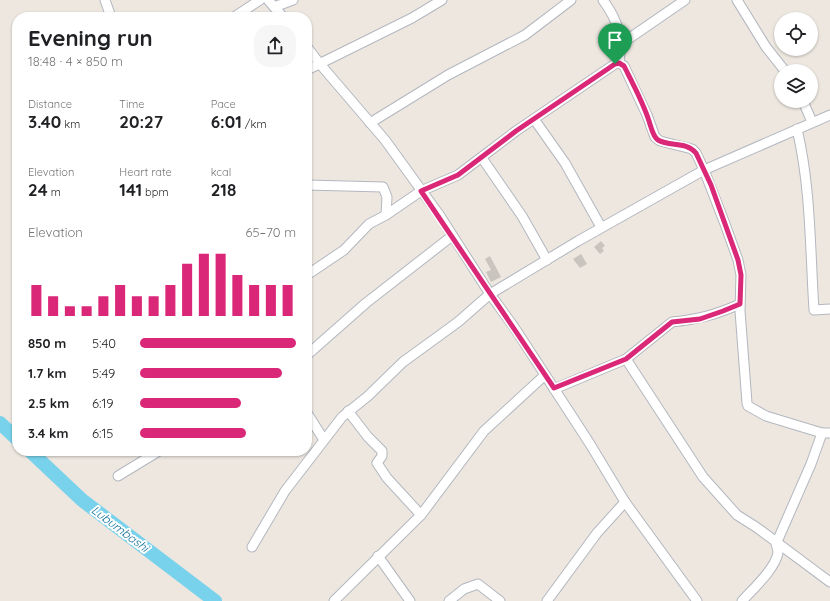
<!DOCTYPE html>
<meta charset="utf-8">
<style>
body{margin:0;font-family:Quicksand,sans-serif;background:#f6f6f6;color:#202124;height:100vh;display:flex;flex-direction:column;font-size:15px;white-space:nowrap}
*{box-sizing:border-box;margin:0}
p{font-size:13px;color:#757577}
.icon{flex:none;width:22px;height:22px;fill:none;stroke:currentColor;stroke-width:2;stroke-linecap:round;stroke-linejoin:round}
.map{position:relative;flex:1;overflow:hidden}
.sheet{position:absolute;left:12px;top:12px;width:300px;height:444px;display:flex;flex-direction:column;background:#fff;border-radius:16px;box-shadow:0 1px 3px #0004}
.sheet>*{flex:none}
.fabs{position:absolute;left:774px;top:12px;display:grid;gap:8px}
.fabs a{display:grid;place-items:center;width:44px;height:44px;border-radius:50%;background:#fff;box-shadow:0 1px 3px #0004;font-size:20px}
.pin{position:absolute;display:grid;place-items:center;width:34px;height:34px;color:#fff;margin:-41px -17px;border-radius:50% 50% 50% 0;rotate:-45deg;box-shadow:0 0 4px #0007}
.pin .icon{rotate:45deg}
.round{display:grid;place-items:center;flex:none;width:42px;height:42px;border-radius:16px;background:#f6f6f6}
.summary{display:flex;align-items:center;justify-content:space-between;height:68px;padding:0 16px}
h1{font-size:22px;font-weight:700;line-height:30px}
.stats{display:grid;grid-template-columns:repeat(3,1fr);gap:6px;height:68px;padding:4px 16px}
.stats div{display:grid;align-content:center}
.stats b{font-size:17px;font-weight:700}
.stats small{font-size:11px;font-weight:400}
.stats p{font-size:11px}
.chart{height:112px;padding:8px 16px}
.chart p{display:flex;justify-content:space-between}
.chart svg{width:100%;height:72px;margin-top:4px;stroke:#db2777;stroke-width:6}
ul{padding:0 16px;list-style:none;font-size:13px}
li{display:grid;grid-template-columns:64px 48px 1fr;align-items:center;height:30px}
li i{height:10px;border-radius:5px;background:#db2777}
.map>svg:first-child{display:block}
.lines{fill:none;stroke-linecap:round;stroke-linejoin:round}
.river{stroke:#78d2eb;stroke-width:14}
.building{fill:#c9c5be}
.minor-casing{stroke:#b3b7bf;stroke-width:11}
.minor{stroke:#fff;stroke-width:9}
.route-casing{stroke:#fff;stroke-width:8}
.route{stroke:#db2777;stroke-width:5}
.labels{text-anchor:middle;stroke-width:4;stroke-linejoin:round;paint-order:stroke}
.water-label{font-size:12px;font-style:italic;fill:#13739b;stroke:#fff}
</style>
<div class="map">
<svg width="830" height="601" viewBox="0 0 830 601">
<rect width="100%" height="100%" fill="#ede7e0"/>
<g class="lines">
<g class="river">
<path d="M0,423L17,439"/>
<path d="M30,451L82,500L215,601"/>
</g>
</g>
<g class="building">
<path d="M601,241L605,246L602,248L604,251L600,254L594,247Z"/>
<path d="M581,254L587,264L580,268L573,259Z"/>
<path d="M490,256L501,277L491,282L486,272L491,270L485,259Z"/>
</g>
<g class="lines">
<defs>
<g id="minor">
<path d="M105,0L111,17"/>
<path d="M268,0L283,17"/>
<path d="M603,0C619,22 622,36 619,63"/>
<path d="M737,0L766,47L785,71"/>
<path d="M274,7L293,0"/>
<path d="M234,17L260,0"/>
<path d="M621,44L685,0"/>
<path d="M307,47L320,64L385,140L440,216L490,294L514,327L590,444L625,502L697,601"/>
<path d="M307,70L412,18L442,0"/>
<path d="M803,101L812,122"/>
<path d="M534,119L565,163L601,227"/>
<path d="M370,123L448,75L525,35L571,0"/>
<path d="M797,129C811,188 810,249 814,310L830,309"/>
<path d="M482,158L522,216L547,260"/>
<path d="M307,185L383,187L387,197L386,215"/>
<path d="M307,275L344,250L369,224L386,215L421,191L458,175L516,131L615,64L619,63L624,66L647,115L655,137L660,141L692,149L696,153L704,170L725,224L738,260L741,275L740,311L747,403L748,406L766,416L822,433H830"/>
<path d="M307,355L366,303L452,236"/>
<path d="M626,359L672,322C699,319 715,315 740,304"/>
<path d="M554,389L626,359L703,477L737,515L756,527L830,582"/>
<path d="M348,411L368,437L382,451V456L377,463L387,478L421,515"/>
<path d="M307,413L324,440"/>
<path d="M118,476L159,451"/>
<path d="M252,547L285,491L342,417L368,396L403,362L458,322L490,294L578,241L704,170L830,115"/>
<path d="M378,556L410,601"/>
<path d="M334,601L421,515L484,431L545,375"/>
<path d="M449,601L464,589L478,584L500,601"/>
<path d="M547,601L597,533L625,502"/>
<path d="M742,601C753,589 775,569 778,553C778,550 777,547 776,544L811,464L822,433"/>
</g>
</defs>
<use href="#minor" class="minor-casing"/>
<use href="#minor" class="minor"/>
</g>
<g class="lines">
<defs>
<path id="route" d="M619,63L624,66C633,84 643,102 649,121C651,127 653,137 658,140C670,147 686,141 696,153L711,185L738,260L741,275L740,304L723,311L700,319L672,322L626,359L554,388L421,191L458,175L516,131L615,64Z"/>
</defs>
<use href="#route" class="route-casing"/>
<use href="#route" class="route"/>
</g>
<g class="labels">
<g class="water-label">
<text transform="translate(120 529) rotate(37)" y="4">Lubumbashi</text>
</g>
</g>
</svg>
<div class="fabs">
<a><svg class="icon" aria-label="locate" viewBox="0 0 24 24"><circle cx="12" cy="12" r="6"/><path d="M12 2v4M12 18v4M2 12h4M18 12h4"/></svg></a>
<a><svg class="icon" aria-label="layers" viewBox="0 0 24 24"><path d="M12 4l9 5-9 5-9-5zM3 14l9 5 9-5"/></svg></a>
</div>
<div class="pin" style="left:615px;top:64px;background:#1e9e55"><svg class="icon" aria-label="arrive" viewBox="0 0 24 24"><path d="M6 21V4h12l-3 4 3 4H6"/></svg></div>
<section class="sheet">
<div class="summary"><div><h1>Evening run</h1><p>18:48 · 4 × 850 m</p></div><a class="round"><svg class="icon" aria-label="share" viewBox="0 0 24 24"><path d="M12 15V3M7 8l5-5 5 5M5 13v7h14v-7"/></svg></a></div>
<div class="stats">
<div><p>Distance</p><b>3.40<small> km</small></b></div>
<div><p>Time</p><b>20:27</b></div>
<div><p>Pace</p><b>6:01<small> /km</small></b></div>
</div>
<div class="stats">
<div><p>Elevation</p><b>24<small> m</small></b></div>
<div><p>Heart rate</p><b>141<small> bpm</small></b></div>
<div><p>kcal</p><b>218</b></div>
</div>
<div class="chart"><p><span>Elevation</span>65–70 m</p>
<svg viewBox="0 0 160 44" preserveAspectRatio="none"><path d="M5 44V25M15 44V32M25 44V38M35 44V38M45 44V32M55 44V25M65 44V32M75 44V32M85 44V25M95 44V12M105 44V6M115 44V6M125 44V19M135 44V25M145 44V25M155 44V25"/></svg>
</div>
<ul>
<li><b>850 m</b>5:40<i style="width:100%"></i></li>
<li><b>1.7 km</b>5:49<i style="width:91%"></i></li>
<li><b>2.5 km</b>6:19<i style="width:65%"></i></li>
<li><b>3.4 km</b>6:15<i style="width:68%"></i></li>
</ul>
</section>
</div>
